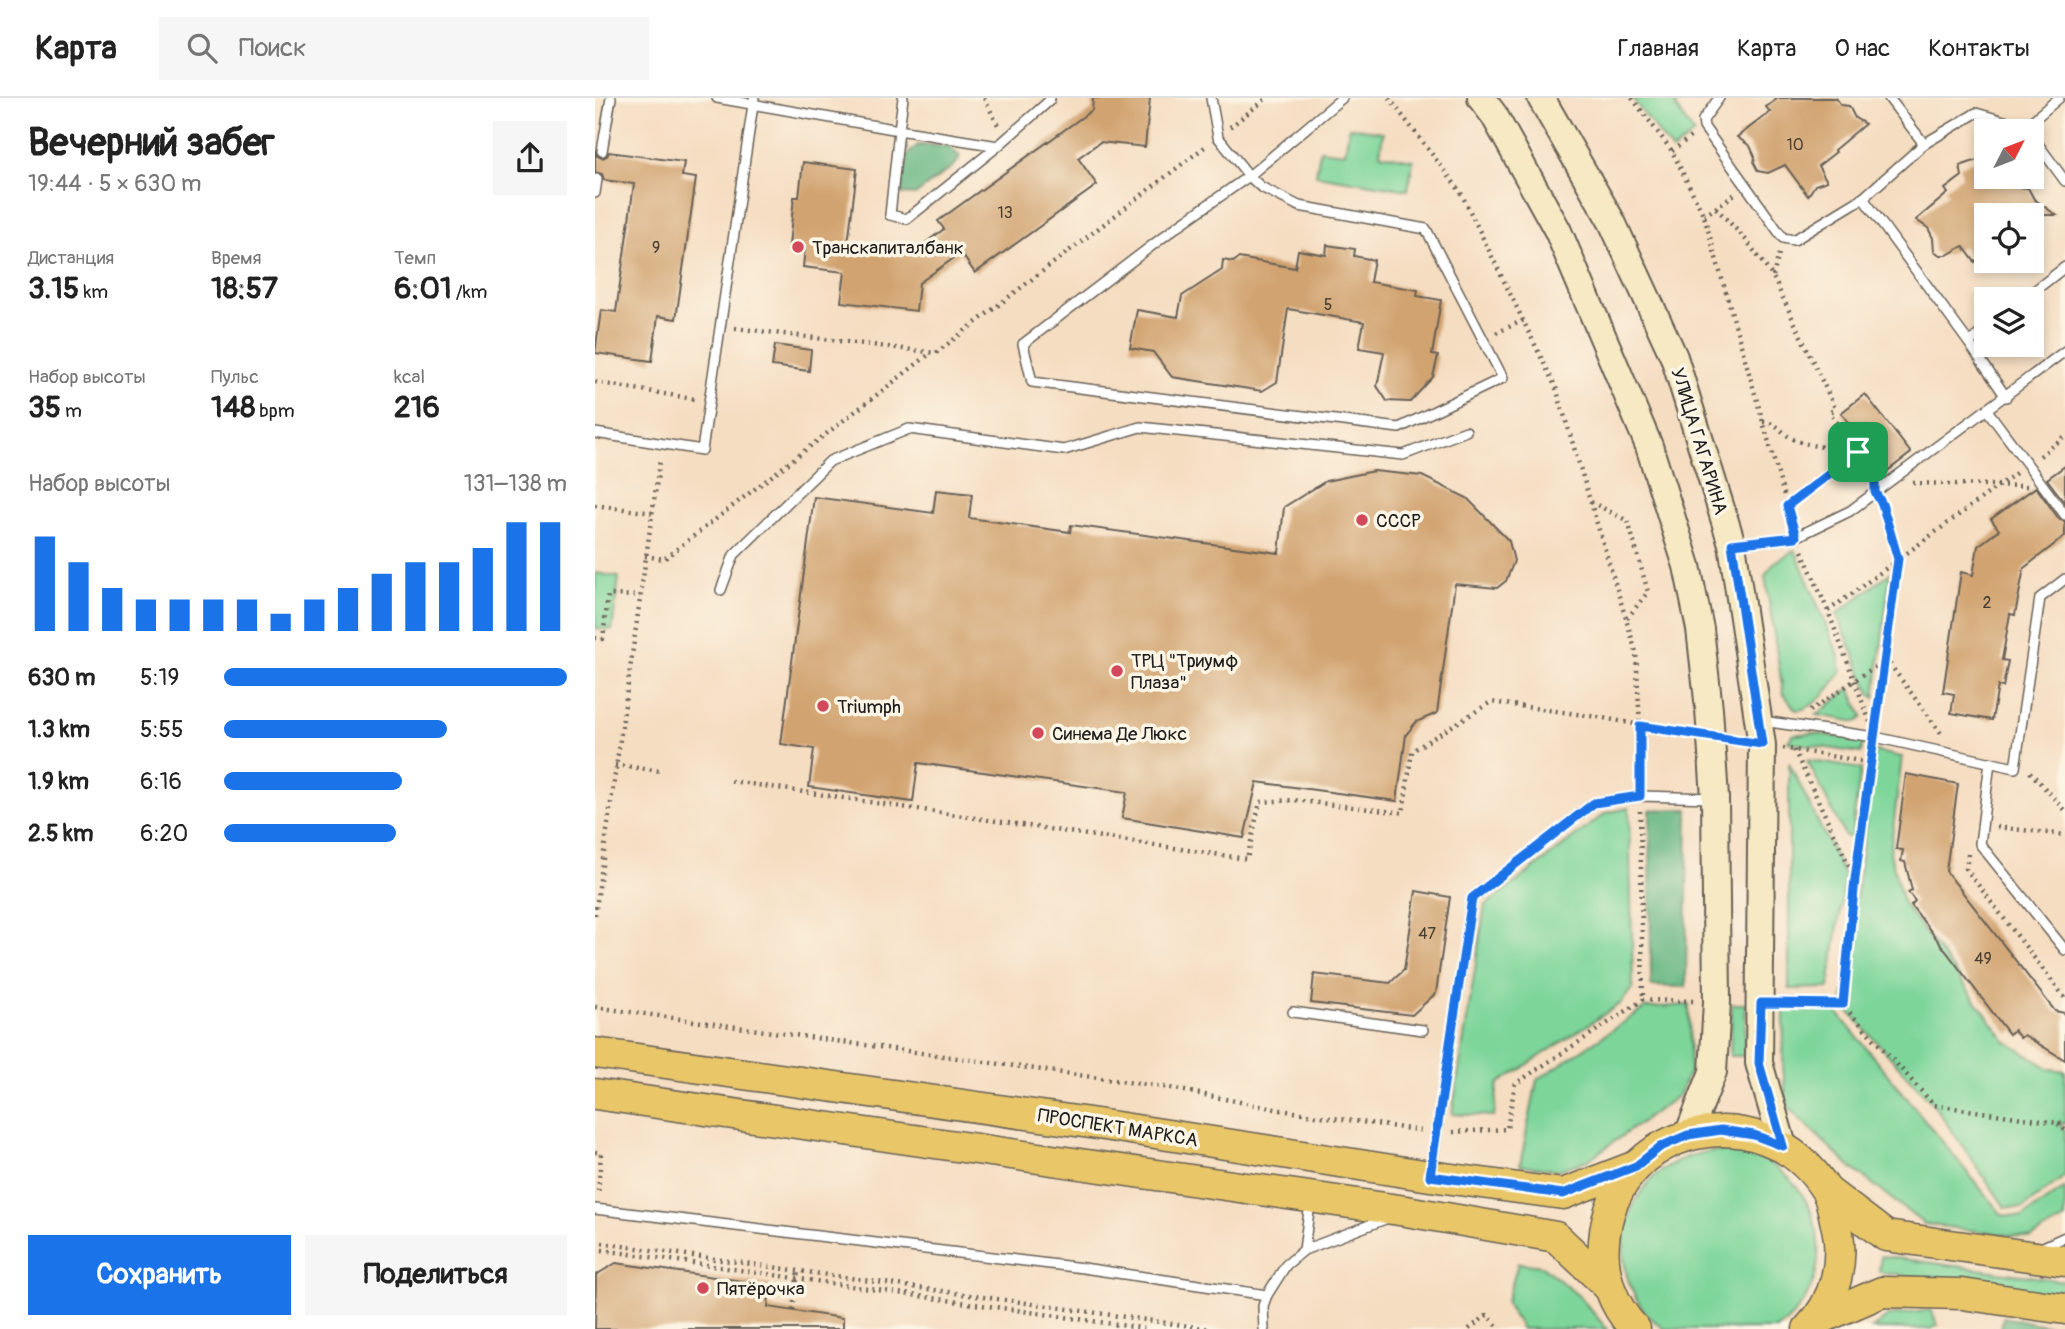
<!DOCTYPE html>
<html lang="ru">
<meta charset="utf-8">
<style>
body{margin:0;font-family:Pangolin,sans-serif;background:#f6f6f6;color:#222;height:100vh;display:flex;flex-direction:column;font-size:26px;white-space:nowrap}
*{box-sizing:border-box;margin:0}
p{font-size:23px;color:#767676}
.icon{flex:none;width:38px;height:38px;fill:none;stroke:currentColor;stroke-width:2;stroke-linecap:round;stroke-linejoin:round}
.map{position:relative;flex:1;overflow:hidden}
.details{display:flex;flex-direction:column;background:#fff;width:595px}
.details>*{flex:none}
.needle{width:46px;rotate:48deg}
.buttons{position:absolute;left:1379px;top:21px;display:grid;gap:14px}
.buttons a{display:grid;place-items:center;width:70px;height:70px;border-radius:0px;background:#fff;box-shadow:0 4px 10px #0003;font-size:35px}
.pin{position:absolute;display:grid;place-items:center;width:60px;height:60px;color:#fff;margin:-30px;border-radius:14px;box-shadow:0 4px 10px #0006}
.round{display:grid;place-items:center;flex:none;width:74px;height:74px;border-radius:0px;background:#f6f6f6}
.summary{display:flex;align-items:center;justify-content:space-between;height:119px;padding:0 28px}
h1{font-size:38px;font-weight:700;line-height:52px}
.metrics{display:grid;grid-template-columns:repeat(3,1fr);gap:10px;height:119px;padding:7px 28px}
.metrics div{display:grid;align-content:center}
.metrics b{font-size:30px;font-weight:700}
.metrics small{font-size:19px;font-weight:400}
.metrics p{font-size:19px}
.chart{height:196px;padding:14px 28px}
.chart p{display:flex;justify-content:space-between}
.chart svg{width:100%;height:126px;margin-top:7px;stroke:#1a73e8;stroke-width:6}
.primary-button{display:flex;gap:14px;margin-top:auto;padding:14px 28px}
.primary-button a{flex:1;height:80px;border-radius:0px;background:#1a73e8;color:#fff;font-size:28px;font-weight:700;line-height:80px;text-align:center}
.primary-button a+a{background:#f6f6f6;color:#222}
ul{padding:0 28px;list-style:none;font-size:23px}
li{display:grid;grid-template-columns:112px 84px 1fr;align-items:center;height:52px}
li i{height:18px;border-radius:9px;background:#1a73e8}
header{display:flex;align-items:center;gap:42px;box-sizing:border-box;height:98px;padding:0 35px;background:#fff;border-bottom:2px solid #e0e0e0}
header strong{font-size:33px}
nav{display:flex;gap:38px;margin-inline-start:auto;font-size:24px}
.search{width:490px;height:63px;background:#f6f6f6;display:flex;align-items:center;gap:18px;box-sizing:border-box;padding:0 24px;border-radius:0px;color:#767676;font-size:26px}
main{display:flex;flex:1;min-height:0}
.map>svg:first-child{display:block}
.green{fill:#7dd59a;stroke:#4c785b;stroke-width:2}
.forest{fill:#66b682;stroke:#41694f;stroke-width:2}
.building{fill:#d1a370}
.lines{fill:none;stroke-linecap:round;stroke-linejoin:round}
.service-casing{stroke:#686056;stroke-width:12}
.secondary-casing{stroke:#686056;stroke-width:30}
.primary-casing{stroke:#686056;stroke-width:33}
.path{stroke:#686056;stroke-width:4.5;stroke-dasharray:2 5;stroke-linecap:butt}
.service{stroke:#fff;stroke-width:9}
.secondary{stroke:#f6e9c3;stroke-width:26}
.primary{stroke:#e9c769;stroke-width:30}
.route-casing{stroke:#fff;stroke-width:14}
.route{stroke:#1a73e8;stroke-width:9}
.poi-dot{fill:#d1495b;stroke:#fcf5e5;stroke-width:2.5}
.labels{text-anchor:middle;stroke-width:7;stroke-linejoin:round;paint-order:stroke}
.number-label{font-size:16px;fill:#493e31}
.poi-label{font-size:19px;fill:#1c1c1c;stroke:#fcf5e5;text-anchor:start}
.street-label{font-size:19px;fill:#1c1c1c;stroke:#fcf5e5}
</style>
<header>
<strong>Карта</strong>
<div class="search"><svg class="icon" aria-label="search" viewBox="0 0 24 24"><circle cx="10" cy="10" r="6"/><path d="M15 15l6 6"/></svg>Поиск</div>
<nav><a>Главная</a><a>Карта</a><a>О нас</a><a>Контакты</a></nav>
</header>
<main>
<section class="details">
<div class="summary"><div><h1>Вечерний забег</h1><p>19:44 · 5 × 630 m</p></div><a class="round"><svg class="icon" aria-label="share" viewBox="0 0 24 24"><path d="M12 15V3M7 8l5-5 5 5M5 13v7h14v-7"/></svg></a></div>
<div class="metrics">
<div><p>Дистанция</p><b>3.15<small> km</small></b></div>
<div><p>Время</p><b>18:57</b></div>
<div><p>Темп</p><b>6:01<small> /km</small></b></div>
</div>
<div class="metrics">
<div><p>Набор высоты</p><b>35<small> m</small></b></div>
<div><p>Пульс</p><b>148<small> bpm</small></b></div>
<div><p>kcal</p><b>216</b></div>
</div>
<div class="chart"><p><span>Набор высоты</span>131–138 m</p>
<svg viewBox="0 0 160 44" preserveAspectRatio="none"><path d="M5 44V11M15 44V20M25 44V29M35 44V33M45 44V33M55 44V33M65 44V33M75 44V38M85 44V33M95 44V29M105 44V24M115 44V20M125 44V20M135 44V15M145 44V6M155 44V6"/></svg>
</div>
<ul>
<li><b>630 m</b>5:19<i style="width:100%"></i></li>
<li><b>1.3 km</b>5:55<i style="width:65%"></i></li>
<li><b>1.9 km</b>6:16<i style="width:52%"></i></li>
<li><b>2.5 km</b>6:20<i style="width:50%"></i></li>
</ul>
<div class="primary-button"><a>Сохранить</a><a>Поделиться</a></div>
</section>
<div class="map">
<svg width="1470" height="1231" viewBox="0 0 1470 1231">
<rect width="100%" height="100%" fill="#fcf5e5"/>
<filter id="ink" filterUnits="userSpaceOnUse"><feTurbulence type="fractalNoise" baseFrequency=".0143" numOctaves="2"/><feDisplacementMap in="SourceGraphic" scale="14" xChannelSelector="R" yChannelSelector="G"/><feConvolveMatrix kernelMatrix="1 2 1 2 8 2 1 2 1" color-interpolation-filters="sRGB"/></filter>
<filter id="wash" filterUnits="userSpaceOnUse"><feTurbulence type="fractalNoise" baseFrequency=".00686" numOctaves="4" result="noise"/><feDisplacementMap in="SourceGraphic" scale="28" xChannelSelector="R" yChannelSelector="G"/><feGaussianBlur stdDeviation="1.57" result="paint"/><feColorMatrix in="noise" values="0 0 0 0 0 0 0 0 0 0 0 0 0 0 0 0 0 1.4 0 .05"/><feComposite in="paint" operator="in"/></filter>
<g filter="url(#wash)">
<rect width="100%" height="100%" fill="#f5ddc1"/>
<g class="green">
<path d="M1037,0H1086L1080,8L1099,36L1077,53Z"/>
<path d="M754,29L788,34L785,56L818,62L813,92L721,77L725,52L750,55Z"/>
<path d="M1200,452L1244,558L1246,574C1237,588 1219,612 1201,612L1188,595L1170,478L1179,465Z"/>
<path d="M0,475L24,479L17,532L0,530Z"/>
<path d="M1295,475L1280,600L1276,597L1242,516Z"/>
<path d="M1255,590L1268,619L1262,624L1222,617Z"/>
<path d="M1216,635L1268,642L1266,655L1193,644L1197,637Z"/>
<path d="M1279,653L1307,659L1295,755L1308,805L1411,943L1455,971L1470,973V1025H1463L1470,1032V1078L1428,1110L1410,1109L1339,1007L1248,907Z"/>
<path d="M1212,662L1266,671L1256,740L1250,738Z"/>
<path d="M1194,665L1250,779L1234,890L1194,891Z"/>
<path d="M1034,710L1038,889L1026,905L903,986L899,1018L857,1016L890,808L1011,715Z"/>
<path d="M1137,906H1151L1149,958H1135Z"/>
<path d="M1094,907L1095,972L1084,997L993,1062L963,1072L925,1067L942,982L1050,910Z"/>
<path d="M1189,912L1241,913L1407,1117L1427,1119L1470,1090V1121L1436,1140L1329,1126L1252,1066L1192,1008L1188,968Z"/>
<path d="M1115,1053C1135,1053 1155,1054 1173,1064C1235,1100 1242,1190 1182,1231H1070C1017,1197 1016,1117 1061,1077C1077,1063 1095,1057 1115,1053Z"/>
<path d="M1286,1158L1470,1183V1199L1284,1174Z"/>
<path d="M923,1165L947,1168L985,1199L1012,1231H927L911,1205Z"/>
<path d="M1336,1212L1343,1227L1336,1231H1277L1293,1218Z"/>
</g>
<g class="forest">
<path d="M323,47L354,48L365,58L361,66L320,97L307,96C307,71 303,63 323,47Z"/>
<path d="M1093,711L1091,889L1056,888L1055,712Z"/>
<path d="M1408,1219L1466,1230L1467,1231H1406Z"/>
</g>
<g id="blocks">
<g class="building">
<path d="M498,0H555L550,49L505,44L483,60L502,87L380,175L366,155L324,185L321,213L246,204L250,174L208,169L210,150L194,148L199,99H204L208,64L262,71L253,146L318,154L349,131L343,123L497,12Z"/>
<path d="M1183,0H1241L1246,7L1254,8L1260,20L1270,26L1239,52L1241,54L1223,68L1232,83L1220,87L1213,98L1190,67L1173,75L1163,73L1159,65L1160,59L1155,48L1142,39L1175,14L1171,9Z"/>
<path d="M0,52L2,58L7,60L12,58L14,54L89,64L87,78L101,80L81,221L63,218L57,263L0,255L6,212L21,214L39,86L9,82L7,76L0,74Z"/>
<path d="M1391,59V79H1417L1425,89L1433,90L1439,101L1461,117H1391V155L1380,164L1368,148L1352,157H1345L1339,153L1338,140L1333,130L1321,122L1353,95L1350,91L1367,78L1365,68Z"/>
<path d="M732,147L760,151L759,158L779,162L775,184L823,192L822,198L846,202L837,257L843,258L838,279L815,304L792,303L782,288L789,254L764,250L769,224L693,211L682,284L667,293L577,279L558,254L535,250L542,212L583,219L587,198L627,172L628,162L638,164L644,160L700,170L703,152L731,157Z"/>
<path d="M180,247L216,252L214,273L177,268Z"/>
<path d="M1270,296L1316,355L1291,374L1246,315Z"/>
<path d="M1470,368V405L1452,381Z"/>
<path d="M779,373L827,378L872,400L914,443L919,463L911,483L902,490L860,486L842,615L821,624L811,637L802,703L662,684L649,740L527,720L532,694L323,665L318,704L214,689L219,651L186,646L219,399L338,415L341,392L377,396L374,420L475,434L476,427L684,455L689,409L731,383Z"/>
<path d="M1441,389L1464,421L1470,424V438L1429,470L1420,517L1415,516L1407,562L1413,563L1408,589L1403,588L1397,622L1356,615L1359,596L1348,594L1366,474L1378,477L1383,448L1404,432L1396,421Z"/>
<path d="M1311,676L1363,686L1351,773L1460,913L1470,915V962L1429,937L1425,940L1419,932L1414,936L1316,807L1320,803L1313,794L1317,792L1310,764L1306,763L1308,752L1301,751Z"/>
<path d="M821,793L855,799L841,895L817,917L716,905L719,876L795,885L809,872Z"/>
<path d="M21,1165L175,1187L173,1209L248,1220V1231H0L1,1177Z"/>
</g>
</g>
</g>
<g filter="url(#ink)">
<use href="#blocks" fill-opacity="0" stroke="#686056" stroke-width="2"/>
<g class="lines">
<defs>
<g id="service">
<path d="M122,0L304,32L308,0"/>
<path d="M616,0L623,39L654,78L666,89L704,108L831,131L908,280L804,330L437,284L428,246L580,130L654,78L747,0"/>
<path d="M1124,0L1108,22L1109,29L1188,140L1199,142L1268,100L1329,46L1381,15L1430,29L1434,33"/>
<path d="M1294,0L1329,46"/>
<path d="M1430,29L1464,0"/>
<path d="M1437,38L1470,83"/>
<path d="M403,48L312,121L295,117L304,32L403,48L454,3L455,0"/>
<path d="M7,53L16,0"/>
<path d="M0,95L2,81"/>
<path d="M1268,100L1374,245L1391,231"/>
<path d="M1429,201L1470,169"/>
<path d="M1374,245L1411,299"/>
<path d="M1392,312L1470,417"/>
<path d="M0,335L107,352L159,0"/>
<path d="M1139,446L1201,439L1255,413L1470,253"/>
<path d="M126,492L139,457L235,363L314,331L469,352L545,329L808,357L871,333"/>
<path d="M1167,623L1280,639L1420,670L1445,500L1470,481"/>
<path d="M1395,664L1385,746L1470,852"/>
<path d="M698,914L828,932"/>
<path d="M836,1073L877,800L999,705L1045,698L1118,700"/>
<path d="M0,1111L488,1170L672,1197L691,1167L709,1152L793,1120"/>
<path d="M1446,1150L1470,1139"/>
<path d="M709,1152L715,1105"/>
<path d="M669,1231L668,1208L672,1197"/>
</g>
<g id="secondary">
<path d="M886,0L899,17L963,133L1054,348L1092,468L1105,531L1114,611L1120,700L1122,904L1118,974L1093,1037"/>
<path d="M946,0L1017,124L1079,259L1137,446L1167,647L1164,965L1188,1048"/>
</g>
<g id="primary">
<path d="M0,955L509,1027L835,1078L968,1096L1041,1068"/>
<path d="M0,996L811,1113L961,1139L1014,1189"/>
<path d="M1233,1094L1291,1138L1470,1163"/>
<path d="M1222,1222L1287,1194L1367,1196L1470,1211"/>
<path d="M1040,1231C1018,1208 1006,1176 1009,1143C1018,1025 1169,993 1231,1092C1236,1100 1238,1112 1240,1122C1251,1160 1241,1203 1213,1231"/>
</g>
</defs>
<use href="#service" class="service-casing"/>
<use href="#secondary" class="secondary-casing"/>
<use href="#primary" class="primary-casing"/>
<g class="path">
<path d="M389,0L403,27"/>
<path d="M794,0L865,93L961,290L1041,554L1045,628V684"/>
<path d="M1037,0L1077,53L1109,118L1197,425"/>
<path d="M635,29L672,0"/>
<path d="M1077,53L1098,37"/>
<path d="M1121,110L1152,143L1178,179L1240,310L1235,315L1280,378"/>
<path d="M1109,118L1140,96"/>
<path d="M1178,178L1185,152"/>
<path d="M140,230L341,255L612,47"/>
<path d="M901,235L929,222"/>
<path d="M0,284L99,301"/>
<path d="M1168,324C1184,325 1184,333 1196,340C1213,349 1243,351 1262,353"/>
<path d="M1445,358L1470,339"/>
<path d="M1318,385L1432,388"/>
<path d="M996,404L1033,423L1053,494L1031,522"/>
<path d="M0,407L57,415"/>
<path d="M1192,408L1262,354"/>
<path d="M1207,453L1233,513L1275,624"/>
<path d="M50,458L69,461L336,255"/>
<path d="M1233,513L1421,375"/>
<path d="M0,540L8,541L13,497L45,498"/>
<path d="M1215,613L1291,561L1348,638"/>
<path d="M1282,625L1303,461L1287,406"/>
<path d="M1188,650L1277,665"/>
<path d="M1199,652L1260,780"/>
<path d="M1279,653L1260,781L1248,907L1339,1007L1470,1026"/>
<path d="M20,667L66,673"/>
<path d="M1435,674L1470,712"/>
<path d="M136,683L652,761L665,704L698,702L808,715L817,653L896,604L1003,619L1093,636"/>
<path d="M1045,713L1048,902"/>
<path d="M1402,729L1470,737"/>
<path d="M1373,756L1371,771L1470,900"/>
<path d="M0,817L65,361"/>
<path d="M1189,905L1248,907"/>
<path d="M0,909L575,990L685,1012L828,1033"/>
<path d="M1463,1026L1470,1032"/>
<path d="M858,1034L912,1031L920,986L1048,902L1100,903"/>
<path d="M0,1054L6,1055L3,1097"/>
<path d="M0,1144L615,1231"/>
<path d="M0,1151L552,1231"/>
<path d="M198,1212L203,1173"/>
<path d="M874,1231L892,1217L905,1231"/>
</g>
<use href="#service" class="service"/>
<use href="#secondary" class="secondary"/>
<use href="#primary" class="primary"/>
</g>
</g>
<g class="lines" filter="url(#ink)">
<defs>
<path id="route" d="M1263,354L1280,377V394L1287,406L1303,461L1260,781L1248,906L1166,905L1164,965L1188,1048L1159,1037L1126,1032L1093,1037L1065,1049L1041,1068L968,1096L835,1078L877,800L999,705L1045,698V628L1167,646L1137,446L1201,439L1192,408Z"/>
</defs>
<use href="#route" class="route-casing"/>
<use href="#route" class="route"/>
</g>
<g class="poi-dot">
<circle cx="203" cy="149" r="7"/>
<circle cx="767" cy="422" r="7"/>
<circle cx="522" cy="573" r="7"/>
<circle cx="228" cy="608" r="7"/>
<circle cx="443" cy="635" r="7"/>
<circle cx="108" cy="1190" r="7"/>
</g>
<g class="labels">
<g class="number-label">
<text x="1200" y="52">10</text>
<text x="410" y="120">13</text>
<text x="61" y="155">9</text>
<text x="733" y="212">5</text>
<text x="1392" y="510">2</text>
<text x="832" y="841">47</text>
<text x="1388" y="866">49</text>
</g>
<g class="poi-label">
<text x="217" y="156">Транскапиталбанк</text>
<text x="781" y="429">СССР</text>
<text x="536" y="569">ТРЦ "Триумф<tspan x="536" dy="22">Плаза"</tspan></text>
<text x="242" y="615">Triumph</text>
<text x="457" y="642">Синема Де Люкс</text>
<text x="122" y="1197">Пятёрочка</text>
</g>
<g class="street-label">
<text transform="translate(1105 343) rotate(73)" y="7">УЛИЦА ГАГАРИНА</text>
<text transform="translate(523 1029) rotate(9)" y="7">ПРОСПЕКТ МАРКСА</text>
</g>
</g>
</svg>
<div class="buttons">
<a><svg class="needle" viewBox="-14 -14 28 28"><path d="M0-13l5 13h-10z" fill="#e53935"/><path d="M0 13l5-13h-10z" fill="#767676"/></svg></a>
<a><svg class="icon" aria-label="locate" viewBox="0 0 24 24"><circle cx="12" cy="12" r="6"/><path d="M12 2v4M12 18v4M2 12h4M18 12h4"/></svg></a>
<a><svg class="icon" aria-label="layers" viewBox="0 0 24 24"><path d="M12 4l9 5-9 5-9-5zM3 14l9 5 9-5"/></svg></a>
</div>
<div class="pin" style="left:1263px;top:354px;background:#1e9e55"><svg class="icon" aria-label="arrive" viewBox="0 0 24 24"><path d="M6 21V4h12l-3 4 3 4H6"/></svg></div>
</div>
</main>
